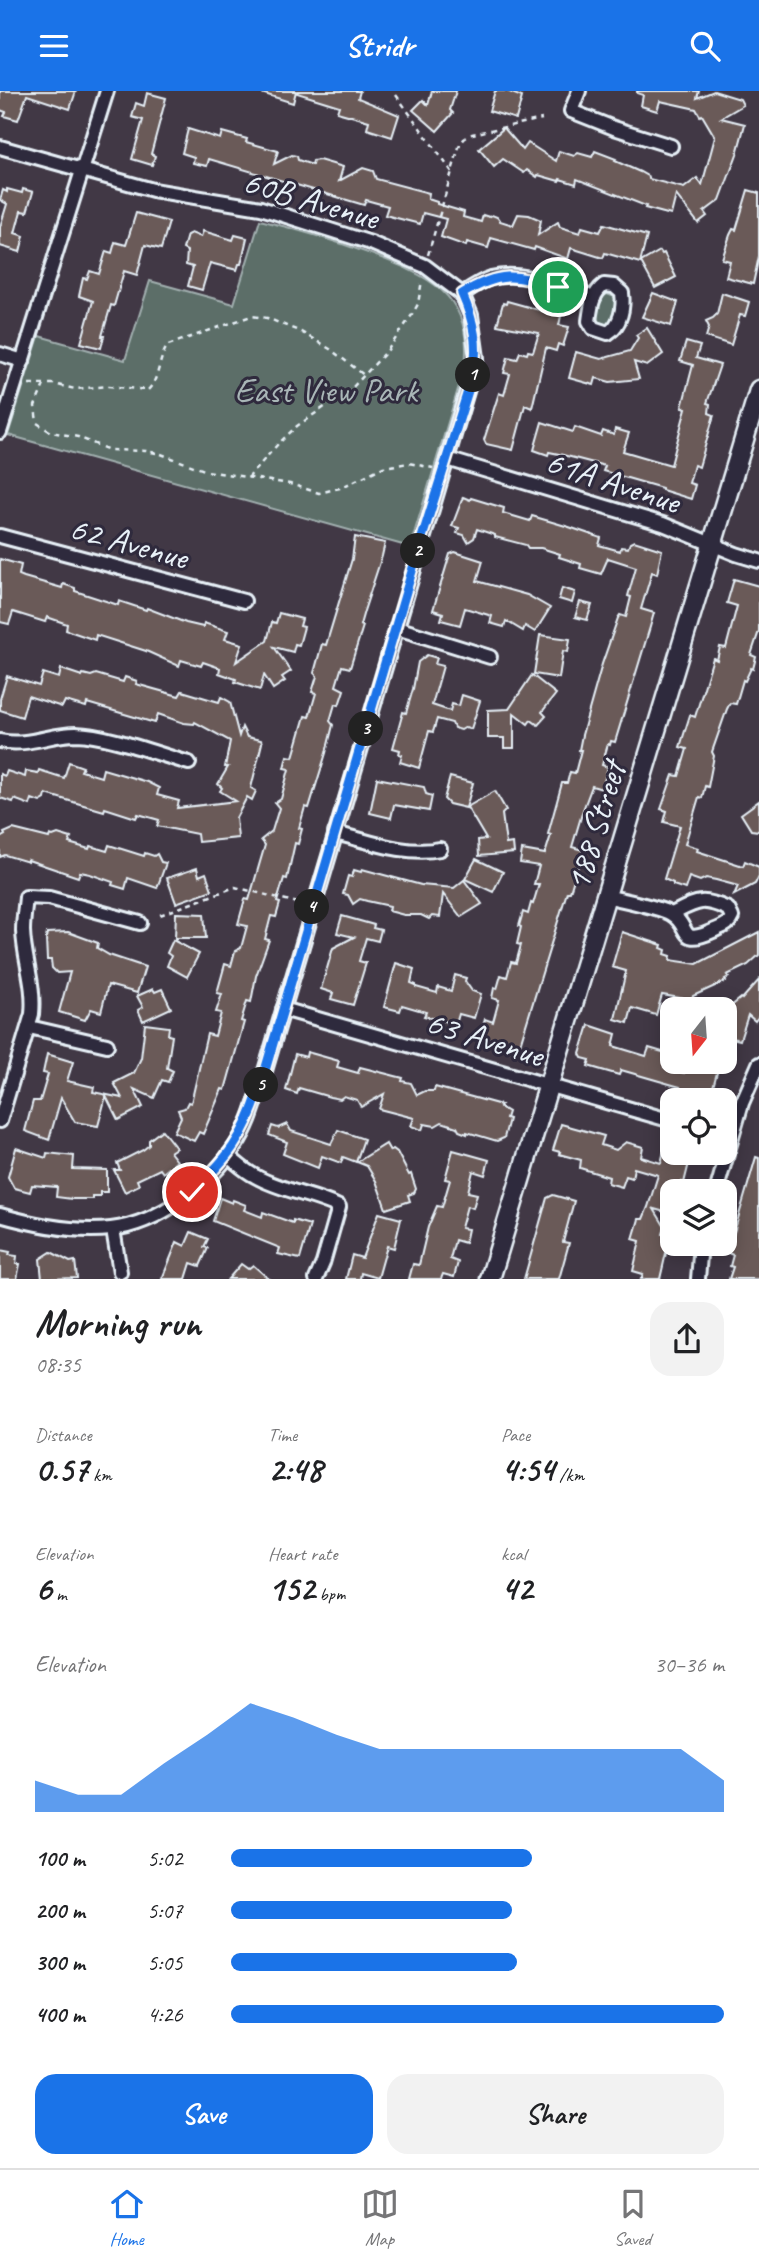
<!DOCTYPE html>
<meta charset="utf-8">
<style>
body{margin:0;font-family:Caveat,sans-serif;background:#f2f2f2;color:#202124;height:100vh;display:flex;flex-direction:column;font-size:26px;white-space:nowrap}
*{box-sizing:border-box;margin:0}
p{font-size:23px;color:#757577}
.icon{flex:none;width:38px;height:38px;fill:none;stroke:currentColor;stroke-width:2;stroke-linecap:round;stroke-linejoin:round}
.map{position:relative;height:1188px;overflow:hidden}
.drawer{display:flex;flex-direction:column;background:#fff;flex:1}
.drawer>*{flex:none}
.needle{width:46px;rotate:197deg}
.controls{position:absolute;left:660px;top:906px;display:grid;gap:14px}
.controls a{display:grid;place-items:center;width:77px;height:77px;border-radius:14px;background:#fff;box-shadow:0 4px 18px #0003;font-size:35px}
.pin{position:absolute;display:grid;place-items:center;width:60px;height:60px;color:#fff;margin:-30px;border:4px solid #fff;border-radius:50%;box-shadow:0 2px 7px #0007}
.km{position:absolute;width:35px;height:35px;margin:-18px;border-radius:50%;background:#222;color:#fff;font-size:19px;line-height:35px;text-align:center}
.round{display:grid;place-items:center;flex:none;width:74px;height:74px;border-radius:21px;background:#f2f2f2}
.head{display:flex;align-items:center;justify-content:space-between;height:119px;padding:0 35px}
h1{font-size:38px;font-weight:700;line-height:52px}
.stats{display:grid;grid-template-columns:repeat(3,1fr);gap:10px;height:119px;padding:7px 35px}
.stats div{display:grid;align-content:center}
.stats b{font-size:35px;font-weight:700}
.stats small{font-size:19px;font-weight:400}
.stats p{font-size:19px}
.chart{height:196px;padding:14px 35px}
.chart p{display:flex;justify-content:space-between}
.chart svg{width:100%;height:126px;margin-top:7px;fill:#1a73e8;opacity:.7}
.action{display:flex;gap:14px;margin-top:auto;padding:14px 35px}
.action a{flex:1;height:80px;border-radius:21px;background:#1a73e8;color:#fff;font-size:28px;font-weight:700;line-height:80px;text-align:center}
.action a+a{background:#f2f2f2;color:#202124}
ul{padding:0 35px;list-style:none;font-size:23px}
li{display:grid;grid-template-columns:112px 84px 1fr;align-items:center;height:52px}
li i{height:18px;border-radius:9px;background:#1a73e8}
header{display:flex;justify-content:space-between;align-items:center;height:91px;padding:0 35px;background:#1a73e8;color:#fff;font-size:32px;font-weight:700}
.tab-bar{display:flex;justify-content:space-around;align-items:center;height:98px;border-top:2px solid #e0e0e0;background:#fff;font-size:19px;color:#757577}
.tab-bar a{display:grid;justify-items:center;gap:4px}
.tab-bar .current{color:#1a73e8}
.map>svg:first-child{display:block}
.green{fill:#5b6e68;stroke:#a2b0b0;stroke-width:2}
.building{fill:#6a5a58;stroke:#e8f1f8;stroke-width:2}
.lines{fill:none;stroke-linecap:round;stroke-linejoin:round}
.street-casing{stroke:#e8f1f8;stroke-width:18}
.secondary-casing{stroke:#e8f1f8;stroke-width:23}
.path{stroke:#e8f1f8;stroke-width:2.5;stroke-dasharray:5 5;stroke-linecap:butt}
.street{stroke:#2f2a3d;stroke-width:12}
.secondary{stroke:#2f2a3d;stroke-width:18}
.route-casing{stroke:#fff;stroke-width:14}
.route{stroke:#1a73e8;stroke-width:9}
.labels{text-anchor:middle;stroke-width:6;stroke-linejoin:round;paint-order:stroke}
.street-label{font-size:35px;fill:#e8f1f8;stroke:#2f2a3d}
.park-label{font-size:35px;fill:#a9b6b7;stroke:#2f2a3d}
</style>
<header><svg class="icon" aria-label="menu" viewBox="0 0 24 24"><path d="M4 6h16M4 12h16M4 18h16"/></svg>Stridr<svg class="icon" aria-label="search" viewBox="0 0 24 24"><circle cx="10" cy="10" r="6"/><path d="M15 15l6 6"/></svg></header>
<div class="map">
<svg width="759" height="1188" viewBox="0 0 759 1188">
<rect width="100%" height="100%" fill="#413845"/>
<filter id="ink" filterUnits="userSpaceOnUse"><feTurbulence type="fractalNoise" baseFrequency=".0143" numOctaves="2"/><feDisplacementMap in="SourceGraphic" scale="14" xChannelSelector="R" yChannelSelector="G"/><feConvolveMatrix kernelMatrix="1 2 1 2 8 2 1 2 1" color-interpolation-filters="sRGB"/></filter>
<g filter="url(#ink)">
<g class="green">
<path d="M260,129C296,138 332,149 368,162C426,184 474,202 465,275L410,456L8,344L39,245L125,269L150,190L234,213Z"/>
<path d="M607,203L615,206C619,215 616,231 605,234L598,230C595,221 598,207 607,203Z"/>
</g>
<g class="building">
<path d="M0,0H76L70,18L27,4L18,29L4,25L6,21L0,19Z"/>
<path d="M262,0H296L293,12L261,2Z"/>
<path d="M298,0H360L358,7L399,24L392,46L367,38L369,30L337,21L339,15L297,2Z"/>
<path d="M432,0H456L450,19L453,22L437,40L413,19L423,9L428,14Z"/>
<path d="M495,0H507L522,6L516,28L489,20Z"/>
<path d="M637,0H699L697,7L714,0L740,8L743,14L721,27L745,33L737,63L720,109L704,121L707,125L698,132L676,104L671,124L645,117L646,115L577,88L576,93L560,88L559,90L538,84L537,86L527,79L524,82L503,68L494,76L479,58L504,37L523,59L528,52L556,70L559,60L574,65L578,62L592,66L595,60L616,68L615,70L640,81L649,86V88L684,97L697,87L702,94L715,46L702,24L700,25L696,18L660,10L657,20L641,15L643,4L637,2Z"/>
<path d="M147,2L166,7L151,63L155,65L152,74L132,68L143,29L132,26L136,12L144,15Z"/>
<path d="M188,38L220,48L222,41L247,48L246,51L278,60L274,73L292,64L297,65L298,69L312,74L313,70L319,69L343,76L339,90L363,77L373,80L376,88L429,102L428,108L437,111V113L464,121L463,126L481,131L483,124L489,126L492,124L497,126L500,130L513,134L518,123L529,124L541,129L538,144L558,131L560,136L580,142L582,136L600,141L604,133L647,145L640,172L605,162L603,167L571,157L568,168L535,156L534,159L491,147L488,157L467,151L466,155L441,146L446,128L423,122L420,133L385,124L388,115L366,109L364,114L209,68L207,75L193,72L194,66L182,62Z"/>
<path d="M7,98L22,102L23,98L33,101L27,121L21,120L15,142L24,145L20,161L0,155V136L7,113L0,109L3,99L7,101Z"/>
<path d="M748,99L759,102V165L753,193L726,186L730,170L722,168L730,144L733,138L736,139Z"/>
<path d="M136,122L169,131L161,158L145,154L137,184L124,180L114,215L111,214L102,245H104L101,257L81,252L93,210L79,205L83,187L87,188L90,180L99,183L106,160L112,162L115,151L126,154Z"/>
<path d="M203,140L233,149L235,144L247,147L241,173H239L237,179L210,172L202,199L188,195L193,176L186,174L187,160L183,158L187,144L191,142L201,146Z"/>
<path d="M660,160L662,163L664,162L676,186L655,197L641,171Z"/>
<path d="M653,202L678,211L671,235L642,226Z"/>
<path d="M722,202L749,211L745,225L740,224L731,254L706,246L709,236L706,230L713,227L717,223Z"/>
<path d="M507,210L561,225L559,234L569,236L563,255L558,253L556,260L546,257L532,317L525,314L513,359L486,353L484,349L499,302L504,304L510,283L504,282L508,266L517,268L520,261L527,263L528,260L533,261L539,242L497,234L503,212L506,213Z"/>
<path d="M647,237L663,263L647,275L634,271L639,288L610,291L596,287L594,294L569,287L576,261L601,268L630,260L638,247L636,244Z"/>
<path d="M686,251L700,255L696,267L720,274L707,312L710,313L709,322L714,324L699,376L694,374L689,392L695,394L691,408L662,399V397L603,380L605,375L559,363L549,361L548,364L534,359L542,331L573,341L575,336L601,345L603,340L614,344L615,338L629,342L623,360L671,374L686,317L682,316L693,274L680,270Z"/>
<path d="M463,406L470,409L471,407L504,417L503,422L530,430L532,425L569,436L601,447L599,454L620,460L621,456L628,457L630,452L634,450L662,459L657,483L652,481L641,518L654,522L650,536L615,651L611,650L610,654L608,653L602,674L608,676L602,698L592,695L583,719L572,756L583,759L570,801H567L518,960L501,956L502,954L496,950L480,946L485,928L493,931L499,909L492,907L494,897L497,898L501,884L507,886L511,871L516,872L521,854L517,853L521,836L519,835L523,821L528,823L531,812L533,813L539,793H534L539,775L520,772L522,759L545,763L551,744L548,743L562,692H567L570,681L575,682L581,659H579L582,644L602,573L618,527L620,524L626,526L631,506L628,505L636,476L608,467L601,483L580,477L581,473L559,466L560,463L541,457H528L526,454L495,446V444L477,438L474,447L468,451L464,444L457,442L459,437L452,435Z"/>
<path d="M355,446L385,452L382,465L364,520L360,534L363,535L350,577L342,575L336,595L344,599L339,614L335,613L330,630L333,634L326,662L309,717L305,716L299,737L302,738L298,753L295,752L287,788L284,787L277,811L280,812L276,826L271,825L265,848L269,849L256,885L251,911L247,910L241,930L244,931L225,999L222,998L203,1043L199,1041L194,1050L174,1041L181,1026L178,1019L185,1017L188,1011L191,1012L207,943L215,945L221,922L216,921L222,903L217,902L225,873L231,875L235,860L241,857L247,835L238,833L245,808L249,809L260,771L265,754L261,749L272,740L279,717L275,712L281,708L289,678L284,677L287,665L293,666L305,625L309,626L316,602L312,601L317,585L314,582L322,553L326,554L352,468Z"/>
<path d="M455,461L483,470L477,490L527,504L550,517L535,541L525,535L523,540L506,530L504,536L490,532L492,525L465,517L460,534L441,529L443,522L433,519L450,463Z"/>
<path d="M0,468L21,474L19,484L24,486L62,497L63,493L75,497V500L118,514L119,510L146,519L147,517L186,532L203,536L204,532L228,540L225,548L242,553L236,571L267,550L272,531L276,532L279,522L302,528L300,535L304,536L299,554L295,553L293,561L274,556L291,580L282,586L285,590L273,598L264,584L260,599L235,591L236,588L219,582L220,577L203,571L201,575L181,569L179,575L146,560L96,544L95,549L66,539L67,533L47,526L45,531L13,521L9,533L0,531Z"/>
<path d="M734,488L759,495V540L751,564L756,566L753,578L751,577L745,590L743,589L736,613L730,612L727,618L712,661L714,665L708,696L705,695L702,707L699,706L685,753L698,757L697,760L743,775L745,770L759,776V785L755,793L734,804L738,795L716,789L706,787L700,790L689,786L685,798L673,794V792L664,788L680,735L664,731L667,720L661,718L673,684L679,685L687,658L680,656L684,643L690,624L695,626L713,567L717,569L720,556L726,557L737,515L727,512Z"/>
<path d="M562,497L575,501L572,512L559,508Z"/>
<path d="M580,511L592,514L587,529L575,526Z"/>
<path d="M540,544L570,548L568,561L563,560L559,587L534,583Z"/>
<path d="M427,564L437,567L435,573L443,575L432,614L450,620L452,613L459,615L462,604L480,610L471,638L466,636L461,639L454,637L452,632L437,628L433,641L429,640L419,677L400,671L402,664L399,663L400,659L393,657L403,621L406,622L413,598L418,571Z"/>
<path d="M61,578L82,585L83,583L91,585L96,583L123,591L125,586L137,590L136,593L179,605L182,600L219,611L221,606L230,611L239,645L242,636L247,646L261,649L262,652L251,697L256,700L252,709L247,706L236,727L238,747L198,751L197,743L157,735L159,729L138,723L136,727L105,717L104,720L46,703L45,708L40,711L32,708L30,714L14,708L13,711L0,707V683L5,685L7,680L25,686L26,680L38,682L39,679L64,687L69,671L83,676L81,680L101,686L103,678L147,691L159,697L157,704L179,710L177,717L236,710L220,700L222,697L218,693L228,676H225L230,650L195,631L194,633L184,632L158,623L155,632L87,612L86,616L65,610L62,616L28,605L22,626L0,619V608L7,585L39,595L43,582L59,587Z"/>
<path d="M532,584L556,603L542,621L546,625L538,634L531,629L528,633L514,622V657H504V647H488V619L509,618Z"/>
<path d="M450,686L473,692L466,717L449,713L444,708Z"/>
<path d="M377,687L424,696L426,703L432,705L429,720L394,714L391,727L370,722Z"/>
<path d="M495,700L506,719L502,723L506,753L513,752L514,762L479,765L478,749L486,748L467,716Z"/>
<path d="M759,710V740L751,739L741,723Z"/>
<path d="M13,738L49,747L50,744L53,745L58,743L71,747L69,752L89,758L90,755L107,760L109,754L144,765L145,762L154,765L157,763L161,771L166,772L157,797L128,787L125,798L112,794L113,791L90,783L80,781L78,786L28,769V771L5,764L0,766V747L5,744L4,742Z"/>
<path d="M476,768L503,781L493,801L465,788Z"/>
<path d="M197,777L199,785L206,782L212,799L176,812L167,787Z"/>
<path d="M362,778L421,794L454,797L464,789L482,813L461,826L443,803L440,826L432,825L429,828L421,824H404L389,820L390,815L367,810L360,808L353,813L348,804L343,803L348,785L352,786L354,779L361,781Z"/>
<path d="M176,822L204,823L206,847H175Z"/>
<path d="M342,825L374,834L373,837L381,839L378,850L366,847L359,870L366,872L353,914L331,908L333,902L321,898L333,857L354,846L337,842Z"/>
<path d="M68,841L98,852L97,857L109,864L145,876L137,902L108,894L101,921L91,918L85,929L59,921L70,881L57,882L52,877L51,869H47L46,847L47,842Z"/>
<path d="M622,841L662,854L661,857L666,859L665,863L671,865L670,869L697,873L759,841V864L748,874L727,884L729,886L725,888L726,890L693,905L692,909L662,904L656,924L632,917L628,932L615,928L626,880L612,876Z"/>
<path d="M173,849L199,863L187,886L167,875L171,865L167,862Z"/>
<path d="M396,872L414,878L411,892L416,894V896L437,902L438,896L451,900L455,884L466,887L465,890L472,900L481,903L474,927L459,923L456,933L424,925L426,921L402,914L400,920L384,916Z"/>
<path d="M759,889V925L755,930L748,924L740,949L724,945V921L741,907L742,908Z"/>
<path d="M153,898L155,901L162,898L171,917L143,930L138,919L143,916L137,905Z"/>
<path d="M145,933L169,936L168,944L172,945L167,977L173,980L168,991L162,989L154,1007L134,998L143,1016L118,1029L106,1005L98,1035L75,1031L61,1007L49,1049L25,1040L33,1010H40L48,983L43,982L47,963L73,971L67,990L94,996L93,1001L122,1007L114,992L134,982L141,967Z"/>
<path d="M589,934L616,943L613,955L646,965L649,957L666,962L664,976L684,982L690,971H720L709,1010H685L677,1007L680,996L621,979L619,984L588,975L590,969L582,967L580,963Z"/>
<path d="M307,961L339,970L337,976L358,982L360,976L403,987L402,990L411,992L417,1004L425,1000H434L435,996L501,1014L500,1016L508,1021L506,1027L509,1028L504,1047L497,1050L467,1041V1043L459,1040L457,1036L442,1031L435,1035L424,1033L422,1039L411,1035L414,1027L379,1018L384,1003L361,1016L357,1009L344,1005L340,1008L330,1006L299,997L297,1003L286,999L295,963L306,966Z"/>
<path d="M287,1033L291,1040L331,1053L338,1039L364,1048L356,1071L343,1066L341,1072L322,1065L318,1077L283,1063L287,1051L269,1044L272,1035L278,1037Z"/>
<path d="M561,1033L604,1045L601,1054L616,1059L626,1051L643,1056L641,1066L661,1072L664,1060L690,1068L684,1092L682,1091L679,1101H672V1123L654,1118L665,1136L663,1143L670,1145L660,1188H641L643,1183L633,1180L640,1150L633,1148L639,1128H643L648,1116L658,1084L634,1077L632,1087L626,1085L622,1096L608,1092L609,1086L580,1077L581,1069L559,1063L560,1061L553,1059Z"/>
<path d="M162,1039L176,1057L170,1061L177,1070L163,1082L160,1078L137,1089L139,1094L125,1101L114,1079H120L117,1072L143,1059L149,1054V1049Z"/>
<path d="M386,1053L390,1060L393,1058L397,1061L409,1084L411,1083L416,1098L414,1102L408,1104L410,1110L386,1118L376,1090L367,1075L357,1071Z"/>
<path d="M16,1057L46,1067L47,1062L74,1065L73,1078L107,1079V1101H100V1105H92V1108H72L56,1106L57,1096L32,1094L30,1101L14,1097L8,1086Z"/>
<path d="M453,1059L489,1069L485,1084L473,1080L468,1101L477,1103L473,1117L467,1115L461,1137L468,1138L465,1152L455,1149L450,1168L458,1171L454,1186L443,1183L441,1188H409L413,1173L419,1174L428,1136L437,1115L442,1116L450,1089L445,1088Z"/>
<path d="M756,1066L759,1067V1188H729L733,1176L730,1175L733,1164L728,1162Z"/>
<path d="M553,1104L574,1110L563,1151L569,1152L559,1188H524L547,1107Z"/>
<path d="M220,1107L232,1112L233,1109L246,1114L244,1119L262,1126L263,1121L293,1132V1129L310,1134L300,1168L278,1163L280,1157L213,1130Z"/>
<path d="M379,1122L401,1128L394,1157L387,1155L378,1187L361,1182L360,1188H346L352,1164L362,1167Z"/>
<path d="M191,1141L208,1148L204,1156L208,1157L200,1175L191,1172L186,1188H162L177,1151L185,1155Z"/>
<path d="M0,1159L10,1161L9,1164L17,1165L16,1173H20L17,1188H0Z"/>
<path d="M51,1161L70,1171L75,1170L77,1187L42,1188L40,1168Z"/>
<path d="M241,1173L248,1178L253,1174L269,1188H228Z"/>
</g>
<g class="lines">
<defs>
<g id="street">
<path d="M579,0L571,20L614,37L671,55"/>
<path d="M0,56L153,99L261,117L371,152L425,175L462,203L471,224L477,267L259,1000C253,1019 247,1038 236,1054C211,1093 158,1133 111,1138C74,1142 35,1134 0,1124"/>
<path d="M604,194L614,195L622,202C624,216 621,234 608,242L593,237L589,230C591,216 592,203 604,194Z"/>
<path d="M462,203C471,197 481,190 491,187C524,178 563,197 594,207"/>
<path d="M0,263L23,270"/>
<path d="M0,341L107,0"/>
<path d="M447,368L663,433L736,463L759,470"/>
<path d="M0,445L244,510"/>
<path d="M397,537L490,566"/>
<path d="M0,650C27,656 50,643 76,643C109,644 157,663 189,672"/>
<path d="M335,742C368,750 406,765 440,758"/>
<path d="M606,805C621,809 660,816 671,823C692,835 677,857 715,839C723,835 729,834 732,826L728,818C701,806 698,810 672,823"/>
<path d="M283,918L672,1030"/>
<path d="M29,936L107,954"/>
<path d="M0,1030L32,923C35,893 24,869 23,840C23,829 25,817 26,806L49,807L140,832"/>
<path d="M228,1065C237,1072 245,1080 255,1085C281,1100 312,1103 339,1116L323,1172L316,1188"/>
<path d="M716,1101L742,1012L759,973"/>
<path d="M113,1138L120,1181"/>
<path d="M698,1188L701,1153"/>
</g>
<path id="secondary" d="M490,1188L759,299"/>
</defs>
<use href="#street" class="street-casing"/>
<use href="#secondary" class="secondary-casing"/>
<g class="path">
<path d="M396,4L452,81"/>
<path d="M428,164L459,56L464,48L472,43L542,28"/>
<path d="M29,293H53L75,298L109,295L148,299C160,287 158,268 168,254L251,225L267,227L301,241L330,258L364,284"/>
<path d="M44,294L35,315L37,332L51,341L78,346L109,359L146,360L161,363L207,380L290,393L319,402L340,397L383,376L409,372L433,377"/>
<path d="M248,387L278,353L297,335L351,298L387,260L412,224L418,213L422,189"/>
<path d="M160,824L235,796L302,813"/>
</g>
<use href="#street" class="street"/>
<use href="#secondary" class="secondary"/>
</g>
</g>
<g class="lines" filter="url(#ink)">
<defs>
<path id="route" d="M192,1101C228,1067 243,1048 259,1000L420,453L473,284C479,255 474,230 462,203C502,179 515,184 558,196"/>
</defs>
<use href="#route" class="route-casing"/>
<use href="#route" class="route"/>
</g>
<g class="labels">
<g class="street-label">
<text transform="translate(311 108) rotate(16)" y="12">60B Avenue</text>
<text transform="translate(613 390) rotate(18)" y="12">61A Avenue</text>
<text transform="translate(129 451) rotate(15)" y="12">62 Avenue</text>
<text transform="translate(595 735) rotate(-73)" y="12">188 Street</text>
<text transform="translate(485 947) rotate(17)" y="12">63 Avenue</text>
</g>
<g class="park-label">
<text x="326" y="311">East View Park</text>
</g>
</g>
</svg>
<div class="controls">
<a><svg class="needle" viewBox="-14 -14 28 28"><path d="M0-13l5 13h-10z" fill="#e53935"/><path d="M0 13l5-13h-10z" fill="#757577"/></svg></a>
<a><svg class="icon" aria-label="locate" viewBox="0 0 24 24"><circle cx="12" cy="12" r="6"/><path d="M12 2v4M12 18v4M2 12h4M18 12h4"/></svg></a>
<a><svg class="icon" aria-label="layers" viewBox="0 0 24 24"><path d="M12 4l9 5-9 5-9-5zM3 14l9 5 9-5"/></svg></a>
</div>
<div class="pin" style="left:558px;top:196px;background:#1e9e55"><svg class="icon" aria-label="arrive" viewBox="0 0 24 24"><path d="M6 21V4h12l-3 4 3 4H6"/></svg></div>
<div class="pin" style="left:192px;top:1101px;background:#d93025"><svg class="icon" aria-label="check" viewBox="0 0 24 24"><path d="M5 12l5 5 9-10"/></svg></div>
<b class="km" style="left:473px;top:284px">1</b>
<b class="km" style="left:418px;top:460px">2</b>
<b class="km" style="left:366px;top:638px">3</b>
<b class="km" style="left:312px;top:816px">4</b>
<b class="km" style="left:261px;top:994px">5</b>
</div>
<section class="drawer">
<div class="head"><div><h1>Morning run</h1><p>08:35</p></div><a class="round"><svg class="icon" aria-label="share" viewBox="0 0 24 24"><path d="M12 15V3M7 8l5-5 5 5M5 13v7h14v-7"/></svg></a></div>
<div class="stats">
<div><p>Distance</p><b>0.57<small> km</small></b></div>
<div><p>Time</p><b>2:48</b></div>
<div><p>Pace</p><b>4:54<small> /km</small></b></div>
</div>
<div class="stats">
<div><p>Elevation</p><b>6<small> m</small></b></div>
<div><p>Heart rate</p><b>152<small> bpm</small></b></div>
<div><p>kcal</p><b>42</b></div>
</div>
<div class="chart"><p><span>Elevation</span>30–36 m</p>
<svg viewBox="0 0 160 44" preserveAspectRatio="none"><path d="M0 44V33L10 38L20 38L30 27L40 17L50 6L60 11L70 17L80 22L90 22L100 22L110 22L120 22L130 22L140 22L150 22L160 33V44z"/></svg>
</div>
<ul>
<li><b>100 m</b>5:02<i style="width:61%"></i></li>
<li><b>200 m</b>5:07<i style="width:57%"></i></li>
<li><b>300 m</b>5:05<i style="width:58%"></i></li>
<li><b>400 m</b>4:26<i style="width:100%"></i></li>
</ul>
<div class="action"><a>Save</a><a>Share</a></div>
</section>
<nav class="tab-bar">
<a class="current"><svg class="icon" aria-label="home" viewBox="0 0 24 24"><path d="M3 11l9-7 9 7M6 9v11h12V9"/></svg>Home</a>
<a><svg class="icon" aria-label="map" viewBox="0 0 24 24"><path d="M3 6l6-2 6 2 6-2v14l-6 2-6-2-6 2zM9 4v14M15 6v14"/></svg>Map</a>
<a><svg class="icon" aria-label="saved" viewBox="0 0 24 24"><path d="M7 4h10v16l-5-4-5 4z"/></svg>Saved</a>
</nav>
